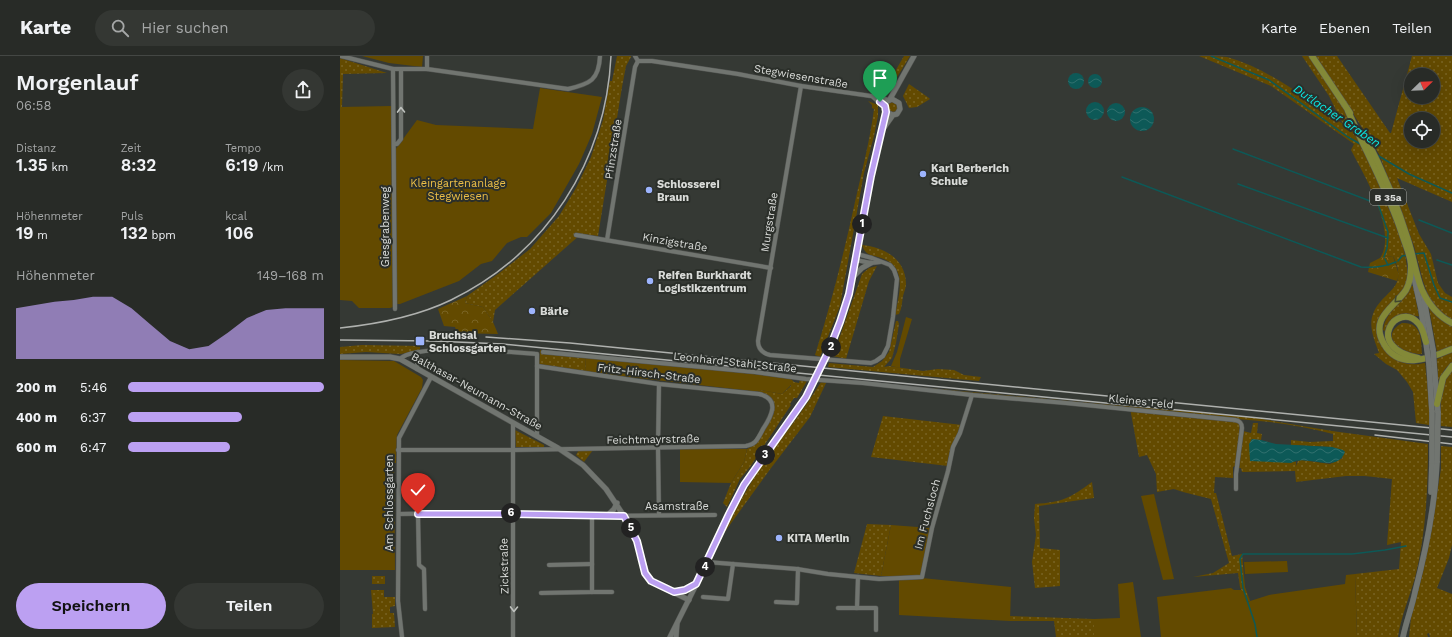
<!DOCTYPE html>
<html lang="de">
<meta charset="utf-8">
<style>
body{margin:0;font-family:"Work Sans",sans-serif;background:#343733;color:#f1f3f6;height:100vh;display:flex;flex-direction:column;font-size:15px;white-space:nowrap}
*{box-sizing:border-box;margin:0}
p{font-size:13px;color:#a5a7a7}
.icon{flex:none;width:22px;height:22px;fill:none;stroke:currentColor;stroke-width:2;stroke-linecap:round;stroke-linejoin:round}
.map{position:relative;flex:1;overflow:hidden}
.details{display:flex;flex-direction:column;background:#282b27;width:340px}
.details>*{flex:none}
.needle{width:26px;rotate:67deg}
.fabs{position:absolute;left:1064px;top:12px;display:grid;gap:8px}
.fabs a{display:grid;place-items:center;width:36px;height:36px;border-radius:50%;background:#282b27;box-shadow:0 4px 16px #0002,0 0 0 1px #444744;font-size:20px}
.pin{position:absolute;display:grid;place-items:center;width:34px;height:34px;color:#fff;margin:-41px -17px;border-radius:50% 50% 50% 0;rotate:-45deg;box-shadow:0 0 4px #0007}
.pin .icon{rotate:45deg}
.km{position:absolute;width:20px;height:20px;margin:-10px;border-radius:50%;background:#222;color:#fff;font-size:11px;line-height:20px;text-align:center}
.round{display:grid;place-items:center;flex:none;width:42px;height:42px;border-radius:21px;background:#343733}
.head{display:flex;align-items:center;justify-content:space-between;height:68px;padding:0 16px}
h1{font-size:22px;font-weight:600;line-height:30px}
.figures{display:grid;grid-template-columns:repeat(3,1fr);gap:6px;height:68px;padding:4px 16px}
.figures div{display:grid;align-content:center}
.figures b{font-size:17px;font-weight:600}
.figures small{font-size:11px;font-weight:400}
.figures p{font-size:11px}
.chart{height:112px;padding:8px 16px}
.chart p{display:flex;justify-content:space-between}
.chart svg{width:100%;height:72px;margin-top:4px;fill:#bca0f2;opacity:.7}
.button{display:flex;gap:8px;margin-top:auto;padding:8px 16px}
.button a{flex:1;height:46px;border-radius:24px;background:#bca0f2;color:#111;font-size:16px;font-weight:600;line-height:46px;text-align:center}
.button a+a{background:#343733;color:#f1f3f6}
ul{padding:0 16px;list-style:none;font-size:13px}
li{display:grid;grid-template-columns:64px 48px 1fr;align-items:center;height:30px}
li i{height:10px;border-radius:5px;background:#bca0f2}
header{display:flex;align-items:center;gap:24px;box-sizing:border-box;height:56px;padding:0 20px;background:#282b27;border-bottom:1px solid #444744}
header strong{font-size:19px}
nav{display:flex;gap:22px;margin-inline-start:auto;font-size:14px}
.search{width:280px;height:36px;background:#343733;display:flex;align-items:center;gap:10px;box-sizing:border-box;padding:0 14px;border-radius:22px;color:#a5a7a7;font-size:15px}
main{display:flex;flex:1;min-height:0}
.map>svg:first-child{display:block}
.grass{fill:url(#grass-dots);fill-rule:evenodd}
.forest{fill:url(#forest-crowns)}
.green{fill:#634a00}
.water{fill:url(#water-waves)}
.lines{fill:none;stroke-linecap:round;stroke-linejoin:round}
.stream{stroke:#0d5957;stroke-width:1.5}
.minor-casing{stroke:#525451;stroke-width:5}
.tertiary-casing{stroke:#525451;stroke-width:6}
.secondary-casing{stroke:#525451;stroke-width:6}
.primary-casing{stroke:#525451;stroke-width:7}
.minor{stroke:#717570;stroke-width:4}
.tertiary{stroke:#717570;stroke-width:5}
.secondary{stroke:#717570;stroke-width:5.5}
.primary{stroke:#838938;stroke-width:6}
.rail{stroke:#afb1ae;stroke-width:1.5}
.tertiary-bridge-casing{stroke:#525451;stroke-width:6;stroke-linecap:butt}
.secondary-bridge-casing{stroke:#525451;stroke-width:6;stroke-linecap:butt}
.tertiary-bridge{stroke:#717570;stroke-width:5}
.secondary-bridge{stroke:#717570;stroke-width:5.5}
.oneway{stroke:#bfc2be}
.oneway2{stroke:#41462e}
.route-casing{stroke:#fff;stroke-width:8}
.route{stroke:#bca0f2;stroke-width:5}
.poi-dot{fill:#9db4fd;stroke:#2b2f2a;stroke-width:1.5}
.labels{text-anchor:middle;stroke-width:4;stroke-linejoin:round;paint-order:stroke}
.shield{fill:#2b2f2a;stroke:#a5a7a4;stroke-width:1}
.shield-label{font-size:10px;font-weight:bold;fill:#d9dbd8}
.street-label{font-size:11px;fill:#d9dbd8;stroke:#2b2f2a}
.poi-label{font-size:11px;font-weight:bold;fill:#d9dbd8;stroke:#2b2f2a;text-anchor:start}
.park-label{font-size:11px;fill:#edbf47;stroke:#2b2f2a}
.water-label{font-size:12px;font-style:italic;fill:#0ae7e2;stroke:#2b2f2a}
</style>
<header>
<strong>Karte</strong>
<div class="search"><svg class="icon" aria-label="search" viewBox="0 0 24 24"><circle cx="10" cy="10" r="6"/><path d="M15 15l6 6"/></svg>Hier suchen</div>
<nav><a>Karte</a><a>Ebenen</a><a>Teilen</a></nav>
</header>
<main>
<section class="details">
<div class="head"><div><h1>Morgenlauf</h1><p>06:58</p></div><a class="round"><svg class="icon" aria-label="share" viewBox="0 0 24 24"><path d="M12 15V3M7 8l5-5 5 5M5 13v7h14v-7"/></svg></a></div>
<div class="figures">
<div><p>Distanz</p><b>1.35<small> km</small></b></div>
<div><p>Zeit</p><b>8:32</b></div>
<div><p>Tempo</p><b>6:19<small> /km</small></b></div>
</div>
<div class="figures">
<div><p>Höhenmeter</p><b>19<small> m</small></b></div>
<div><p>Puls</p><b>132<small> bpm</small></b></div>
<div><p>kcal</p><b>106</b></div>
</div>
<div class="chart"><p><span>Höhenmeter</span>149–168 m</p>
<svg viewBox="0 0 160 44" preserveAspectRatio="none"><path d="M0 44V13L10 11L20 9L30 8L40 6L50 6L60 13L70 23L80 33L90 38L100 36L110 28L120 19L130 14L140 13L150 13L160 13V44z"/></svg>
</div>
<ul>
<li><b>200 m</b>5:46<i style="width:100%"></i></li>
<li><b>400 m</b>6:37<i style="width:58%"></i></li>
<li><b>600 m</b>6:47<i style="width:52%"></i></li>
</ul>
<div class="button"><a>Speichern</a><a>Teilen</a></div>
</section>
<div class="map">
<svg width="1112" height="581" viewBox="0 0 1112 581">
<defs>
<pattern id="grass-dots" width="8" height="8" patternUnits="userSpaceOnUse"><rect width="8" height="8" fill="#634a00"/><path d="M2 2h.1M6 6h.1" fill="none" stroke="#796424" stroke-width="1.8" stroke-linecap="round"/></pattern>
<pattern id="forest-crowns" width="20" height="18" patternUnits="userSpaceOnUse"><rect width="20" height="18" fill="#634a00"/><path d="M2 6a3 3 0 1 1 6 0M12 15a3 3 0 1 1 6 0" fill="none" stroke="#796424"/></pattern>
<pattern id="water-waves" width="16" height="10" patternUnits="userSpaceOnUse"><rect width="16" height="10" fill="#0d5957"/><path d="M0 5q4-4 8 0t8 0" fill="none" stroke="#30706e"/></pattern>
</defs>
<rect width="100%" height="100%" fill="#353934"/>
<g class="grass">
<path d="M277,0H291V1L286,10L282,31L258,180L241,178L155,254L153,266L143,251L125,247L127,240L158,218L190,193L219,160L236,132L251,101L263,64L270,25H272Z"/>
<path d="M564,0H570L551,31H546Z"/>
<path d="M859,0C868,0 879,0 887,1C930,13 966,43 1003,68L989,40L962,0H969C978,13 989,27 997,41C1016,74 1031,110 1046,146C1054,165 1066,192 1067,213C1068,219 1067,224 1065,231L1038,275C1052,297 1055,313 1085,307L1089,345V369L1076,367L1073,336L1067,326L1057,314L1046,308L1034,298L1039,297C1035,285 1028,271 1033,258C1042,234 1070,234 1053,200L1040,202C1058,176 1024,119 1011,94L1014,88L931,30Z"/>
<path d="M976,0H997L1050,77H1051L1072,0H1112V146L1057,122L1079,178L1091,198L1098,227L1105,237L1112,241V264L1097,253L1089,242L1083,225L1074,190L1039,98ZM1071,19H1093V41H1071ZM1071,63H1093V85H1071Z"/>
<path d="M0,2L47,17L3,18L2,51H0Z"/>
<path d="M569,28L589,42L590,43L577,51L569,52L563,40Z"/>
<path d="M528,45L538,49V60L534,80L524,117L500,250L480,301L475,299C491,248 504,197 515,146C522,115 530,84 534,53L532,52V49Z"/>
<circle cx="553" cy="51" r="5"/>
<path d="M522,189C544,191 566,203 566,228C566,232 564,236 563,240C562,246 562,252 559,258L555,259C560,235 568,209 538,201C529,199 525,198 522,189Z"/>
<path d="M537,210L529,225L506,303L493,300L522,218L529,212Z"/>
<path d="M1071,230H1073L1079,260C1075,261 1073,259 1069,258C1056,256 1049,264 1045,275L1043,274C1046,253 1064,248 1071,230Z"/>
<path d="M1090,251L1112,269V290L1097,296L1089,252Z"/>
<path d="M556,265H558L559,268L556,287L552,302L544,311L549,310L583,315L598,313L614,314L624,319L641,321L639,325L488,311L489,307L533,311L542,305L549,296Z"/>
<path d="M1062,267C1082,266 1081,283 1082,298C1064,299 1037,281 1062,267Z"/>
<path d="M22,289L80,290V295L60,298L26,296L0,298V291Z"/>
<path d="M200,294L245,298L246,316L225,312L199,309Z"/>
<path d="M1112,296V306L1105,313L1098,325L1097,303Z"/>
<path d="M1112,313V371L1101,370C1101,348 1098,332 1112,313Z"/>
<path d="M451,323L454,326L459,327L460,324L467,325L457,342H454L450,348L451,349L410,411L400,423L387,451L383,447L391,427L404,406L407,393L416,388L434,357V350L426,339L420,336V334L442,338L451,330Z"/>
<path d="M487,325L470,361L431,412L384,477C392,461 400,445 409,430C431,394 459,362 481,326Z"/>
<path d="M566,330L916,362L992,375L1088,388C1088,433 1086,477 1075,522C1069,542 1061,561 1058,581H1017L1015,518L1059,513L1061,486L1047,489L1052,423L1025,420H1006L956,426L955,415L902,416L901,412H899L903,375L911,377L913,367H918L917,377L922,378L921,384L912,383L953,405L956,406V410L958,405L961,404L990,408L1003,402L992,391L951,389V384L969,386L993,385V378C962,370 929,365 897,363L900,368L897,409L893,411V422L875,421L874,437H876L892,500L902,498L905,531L910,545L907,546L900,531L898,517L853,521L873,517L889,507L871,443L843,436L834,433L817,436L816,418L807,399L799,401L790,352L632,338Z"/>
<path d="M543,360L622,369L608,410L531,401Z"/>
<path d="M175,374L204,389V391H176Z"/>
<path d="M1101,390L1112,391V489L1109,502L1097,532L1112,538V581H1090L1089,577L1087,578L1088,581H1069L1071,562L1083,516L1090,479L1101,413Z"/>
<path d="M239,394H253L244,406L236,399Z"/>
<path d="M752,426L754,442L699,450L700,492L720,494V530L695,532L692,506L696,479L694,462L695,448C723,446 730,442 752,426Z"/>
<path d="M527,468L551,469L541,520L514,517Z"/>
<rect x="32" y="520" width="13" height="8"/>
<path d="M31,534H44V541H55V550L50,551V557H54L55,571L32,572V558H33Z"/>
<path d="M670,560L754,563V581H716L714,565H670Z"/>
</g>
<g class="forest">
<path d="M1053,200L1059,219L1057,225L1028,216L1030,207L1040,202Z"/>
<path d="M127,240L125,247L143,251L153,266L158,278L117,277L115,271L104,270L98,253Z"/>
</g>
<g class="green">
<path d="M22,0H83L82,11L49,7Z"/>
<path d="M200,32L262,41L252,78L239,108L211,157L187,181H181L167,187L152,205L141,208L119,225L60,248H57L55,94L77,64L96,69L193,73Z"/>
<path d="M51,50L53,251L50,252H19L12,245L0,244V51Z"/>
<path d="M566,261L572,263L560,303V312L551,310L557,296Z"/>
<path d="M245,300L440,321L451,323V329L442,338L420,334V336L246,316Z"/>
<path d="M0,304L54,305L81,321L83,324L82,332L57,379L56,407H54L55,514H0Z"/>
<path d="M340,393H407L404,406L391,427L340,426Z"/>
<path d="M814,438L834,523L823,524L801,440Z"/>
<path d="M551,469L591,472L582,516L580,519L576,521L541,520Z"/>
<path d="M947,505L948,516L905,518L904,506Z"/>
<path d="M1015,518L1017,581H821L817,541L891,532L894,534H902L907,546L929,539L1005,528L1006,519Z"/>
<path d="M582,522L671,531L670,565L559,559V524Z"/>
<path d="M793,526L801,581H754V563L780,562L778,528Z"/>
</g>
<g class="water">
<circle cx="736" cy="25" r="8"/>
<circle cx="755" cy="25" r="7"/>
<circle cx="755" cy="55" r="9"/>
<circle cx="776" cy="56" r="9"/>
<circle cx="802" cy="63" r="12"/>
<path d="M912,383L921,384L936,388L992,391L1003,394L1005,396C996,419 967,397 951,407L910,405L909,388Z"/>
</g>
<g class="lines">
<g class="stream">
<path d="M871,0L929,24L1008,81L1022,89"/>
<path d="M893,93L1038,148L1048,176L1047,192L1044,201"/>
<path d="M1037,99L1069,118L1112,137"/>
<path d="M782,121L1021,211C1033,212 1044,211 1056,206"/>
<path d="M898,128L1048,182"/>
<path d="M1079,164L1112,177"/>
<path d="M1073,198L1084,197L1094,229L1100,242L1112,246"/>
<path d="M1045,203L1048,209"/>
<path d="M1097,204L1112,209"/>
<path d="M1058,205L1062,200L1068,199"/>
<path d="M917,581L915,568L903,532L900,503L903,498H1012L1045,494L1066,490"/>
</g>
<defs>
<g id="minor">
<path d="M1,0L53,13H87L228,33C250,28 259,24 260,0"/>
<path d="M87,0V13"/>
<path d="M295,0L298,5"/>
<path d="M298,5H312L398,18L461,30L538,41L548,44"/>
<path d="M53,13L55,253"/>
<path d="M461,30L418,285C418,293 422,297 430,299L531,307L536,305L543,300L548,290L553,261L557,223L554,214L550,209L532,202L517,198"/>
<path d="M533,41L545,51"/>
<path d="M54,88H57L61,83V14"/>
<path d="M236,179L431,212"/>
<path d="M267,184L295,11L298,5"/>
<path d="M516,204L531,207L540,206"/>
<path d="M203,296L415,316L466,323L523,327L632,339L726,347L895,364C900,365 902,367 902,372L896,418V433"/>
<path d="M60,303C74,287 173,296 197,298V380"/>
<path d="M77,313L78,297"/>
<path d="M173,367V581"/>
<path d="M58,394H173L406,390C409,389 412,389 415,386C418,383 421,377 423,373C431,361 441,343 419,338L319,328L197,310"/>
<path d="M59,458L117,457L252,460L375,459"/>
<path d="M78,458L79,509L84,513L85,553"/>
<path d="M319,459L318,391L319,328"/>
<path d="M367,506L457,513L488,518L539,523L582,521L592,472L608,415L613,391L620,377L632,339"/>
<path d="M209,509L252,508"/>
<path d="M518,521L517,552H536V574"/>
<path d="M252,536H272"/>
<path d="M201,537L252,536V460"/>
<path d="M363,541L388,543L393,508"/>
<path d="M436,546L457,547L458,513"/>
<path d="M498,552H517"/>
<path d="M62,581L58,545L59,382L91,321"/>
</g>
<g id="tertiary">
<path d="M550,43L574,0"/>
<path d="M543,73L553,59L557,58L560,53L559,47L552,43L546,46L545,51L546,56L553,59"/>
<path d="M513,221L522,212L531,207"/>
<path d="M489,294L500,266L509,238L531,120L546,56"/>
<path d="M0,301H50L60,303L218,392L243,409L266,433L284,460L297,485L308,522L314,527L349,544"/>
<path d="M267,460L274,453L277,447"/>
<path d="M335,536L345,534L356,528"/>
<path d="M330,581L363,515L389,458L404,429L466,341"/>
<path d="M336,581L337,568"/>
</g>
<g id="secondary">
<path d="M1072,213L1081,253L1087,294"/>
<path d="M1083,238L1093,294"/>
<path d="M1089,308L1092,356"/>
<path d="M1094,308L1098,357"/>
<path d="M1091,436L1092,405"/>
<path d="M1063,581C1066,566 1072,551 1075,536C1086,494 1095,449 1097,405"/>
</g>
<g id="primary">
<path d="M972,0L1010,57"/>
<path d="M1008,55C1026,96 1048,135 1062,178C1065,188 1071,200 1071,210C1071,218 1070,227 1066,234C1054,252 1029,262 1044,288C1059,315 1091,302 1112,293"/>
<path d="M1025,80C1042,113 1057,148 1068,184C1073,199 1076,220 1082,234C1088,247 1098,260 1112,267"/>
<path d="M1078,302C1022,291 1058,244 1078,267C1083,272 1084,280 1086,286"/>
<path d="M1097,348L1103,322L1112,310"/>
</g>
</defs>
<use href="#minor" class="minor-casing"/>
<use href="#tertiary" class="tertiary-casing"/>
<use href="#secondary" class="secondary-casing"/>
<use href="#primary" class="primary-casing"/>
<use href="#minor" class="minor"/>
<use href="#tertiary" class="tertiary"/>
<use href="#secondary" class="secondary"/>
<use href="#primary" class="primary"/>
<g class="rail">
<path d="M0,272C38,268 76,261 111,244C206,198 266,105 271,0"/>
<path d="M146,281L230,287L1112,374"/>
<path d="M0,284L93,285L163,288L1112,381"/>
<path d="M1035,379L1112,388"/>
</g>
<defs>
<path id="tertiary-bridge" d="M466,341L489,294"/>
<g id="secondary-bridge">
<path d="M1087,294L1089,308"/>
<path d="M1093,294L1094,308"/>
<path d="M1092,405V356"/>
<path d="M1097,405L1098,357"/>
</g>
</defs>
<use href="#tertiary-bridge" class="tertiary-bridge-casing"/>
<use href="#secondary-bridge" class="secondary-bridge-casing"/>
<use href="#tertiary-bridge" class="tertiary-bridge"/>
<use href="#secondary-bridge" class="secondary-bridge"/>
</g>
<defs><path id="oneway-chevron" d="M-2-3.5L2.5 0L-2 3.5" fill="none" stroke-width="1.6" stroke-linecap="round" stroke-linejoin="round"/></defs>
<g class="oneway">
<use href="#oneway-chevron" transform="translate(61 54) rotate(-91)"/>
<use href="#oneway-chevron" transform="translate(174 553) rotate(91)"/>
</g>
<use class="oneway2" href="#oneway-chevron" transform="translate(1057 244) rotate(135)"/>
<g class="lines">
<defs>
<path id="route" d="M78,458H172L284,460L297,485L305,517L311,525L334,536L345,534L356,528L389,458L404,429L466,341L489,294L500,266L509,238L531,120L546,56L545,50L540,46"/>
</defs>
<use href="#route" class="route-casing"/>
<use href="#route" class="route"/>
</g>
<g class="poi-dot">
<circle cx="583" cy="118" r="4"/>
<circle cx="309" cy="134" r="4"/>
<circle cx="310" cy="225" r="4"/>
<circle cx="192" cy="255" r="4"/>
<rect x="75" y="280" width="10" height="10" rx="2"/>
<circle cx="439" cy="482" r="4"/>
</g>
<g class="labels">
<rect class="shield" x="1030" y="133" width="36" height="16" rx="3"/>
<g class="shield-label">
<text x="1048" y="145">B 35a</text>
</g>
<g class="street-label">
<text transform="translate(461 20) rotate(10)" y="4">Stegwiesenstraße</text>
<text transform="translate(273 93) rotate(-81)" y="4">Pfinzstraße</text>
<text transform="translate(429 166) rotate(-81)" y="4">Murgstraße</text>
<text transform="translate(45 171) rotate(-90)" y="4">Giesgrabenweg</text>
<text transform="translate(335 186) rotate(10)" y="4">Kinzigstraße</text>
<text transform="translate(395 306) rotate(6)" y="4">Leonhard-Stahl-Straße</text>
<text transform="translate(309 317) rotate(7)" y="4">Fritz-Hirsch-Straße</text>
<text transform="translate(137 335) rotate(29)" y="4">Balthasar-Neumann-Straße</text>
<text transform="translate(801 345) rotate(6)" y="4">Kleines Feld</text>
<text transform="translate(313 383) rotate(-1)" y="4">Feichtmayrstraße</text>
<text transform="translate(49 447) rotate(-90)" y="4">Am Schlossgarten</text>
<text x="337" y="454">Asamstraße</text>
<text transform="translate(587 458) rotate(-75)" y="4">Im Fuchsloch</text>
<text transform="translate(164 510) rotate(-91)" y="4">Zickstraße</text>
</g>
<g class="poi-label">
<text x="591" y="116">Karl Berberich<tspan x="591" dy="13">Schule</tspan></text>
<text x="317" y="132">Schlosserei<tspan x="317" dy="13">Braun</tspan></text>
<text x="318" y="223">Reifen Burkhardt<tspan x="318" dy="13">Logistikzentrum</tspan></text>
<text x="200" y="259">Bärle</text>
<text x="89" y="283">Bruchsal<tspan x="89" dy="13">Schlossgarten</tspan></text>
<text x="447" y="486">KITA Merlin</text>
</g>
<g class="park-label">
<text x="118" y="131">Kleingartenanlage<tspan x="118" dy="13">Stegwiesen</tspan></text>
</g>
<g class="water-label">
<text transform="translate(997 60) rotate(34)" y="4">Dutlacher Graben</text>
</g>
</g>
</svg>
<div class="fabs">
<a><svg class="needle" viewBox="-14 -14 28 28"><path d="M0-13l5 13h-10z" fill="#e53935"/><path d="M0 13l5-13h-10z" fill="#a5a7a7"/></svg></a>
<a><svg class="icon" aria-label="locate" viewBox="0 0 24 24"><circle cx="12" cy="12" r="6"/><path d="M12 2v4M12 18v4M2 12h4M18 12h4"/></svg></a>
</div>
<div class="pin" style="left:540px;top:46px;background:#1e9e55"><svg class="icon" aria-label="arrive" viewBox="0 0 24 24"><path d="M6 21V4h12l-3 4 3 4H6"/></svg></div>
<div class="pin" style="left:78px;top:458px;background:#d93025"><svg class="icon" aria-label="check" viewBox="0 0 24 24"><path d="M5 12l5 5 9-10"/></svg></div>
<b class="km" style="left:522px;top:168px">1</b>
<b class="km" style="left:491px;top:291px">2</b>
<b class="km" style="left:425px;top:399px">3</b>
<b class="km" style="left:365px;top:511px">4</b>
<b class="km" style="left:291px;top:472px">5</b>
<b class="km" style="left:171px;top:457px">6</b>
</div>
</main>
